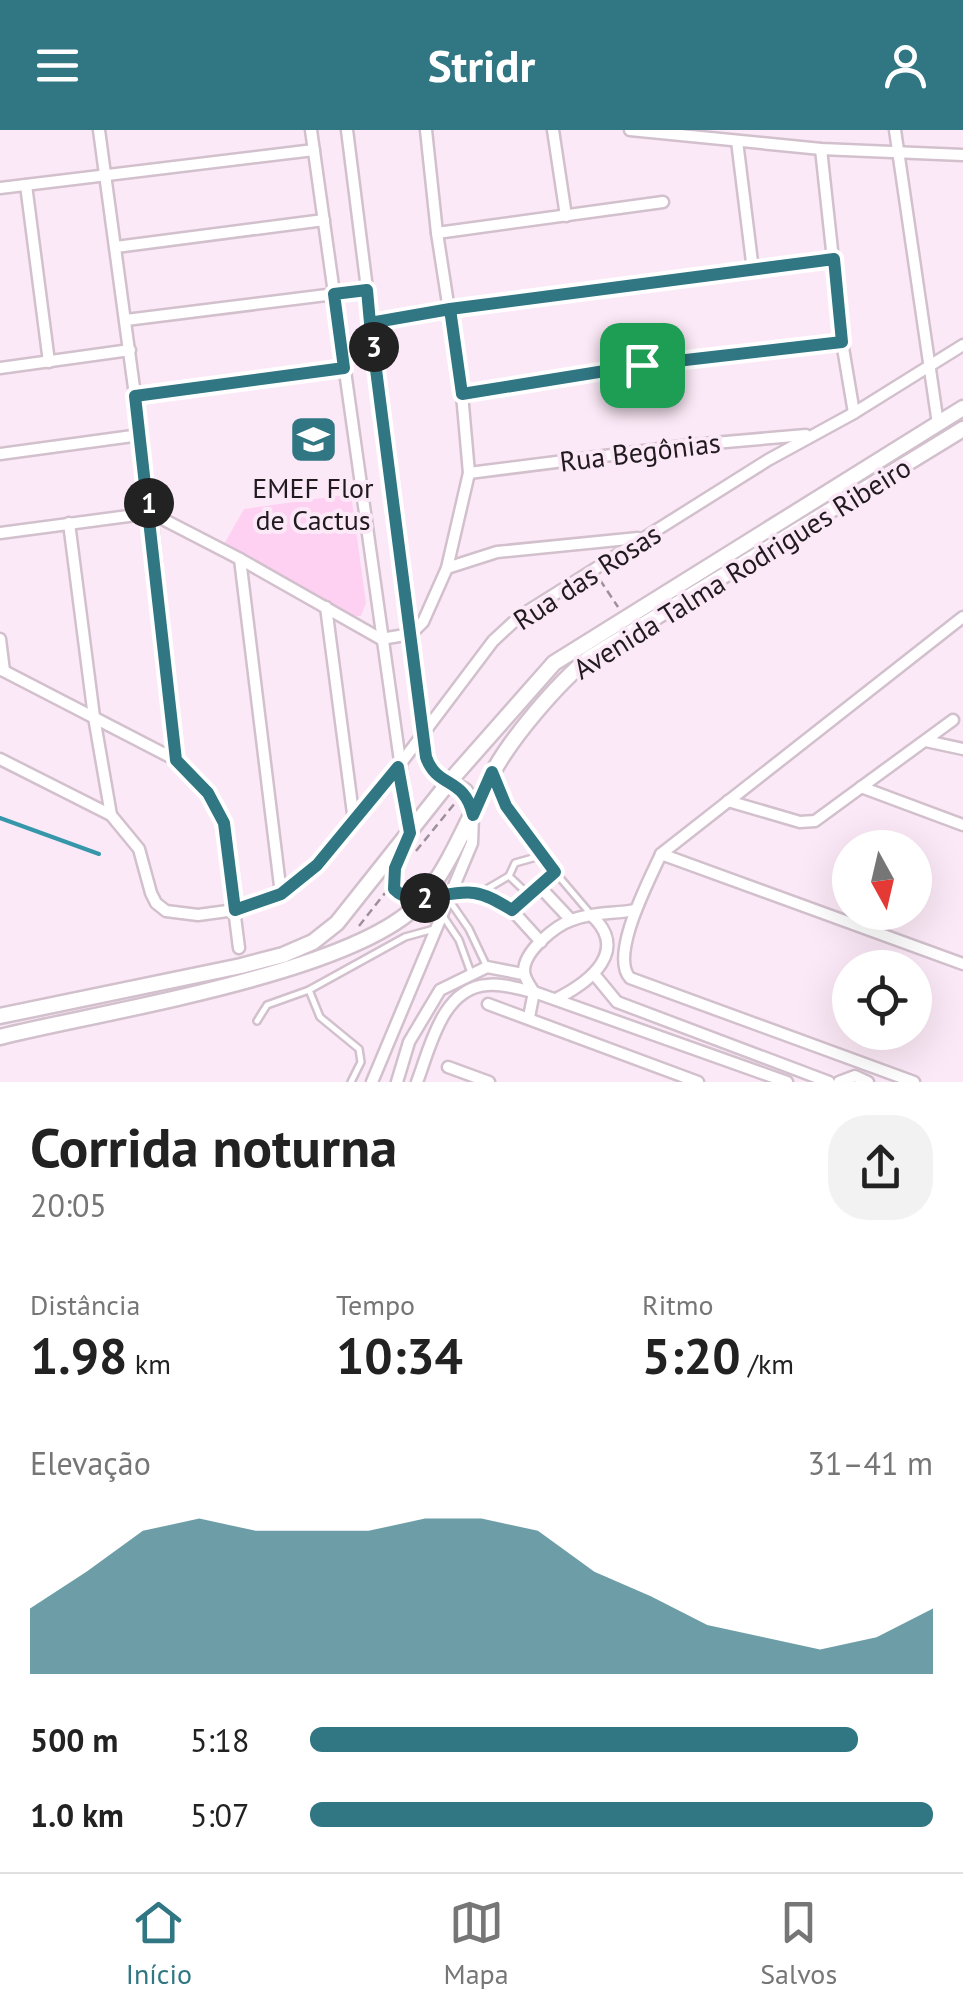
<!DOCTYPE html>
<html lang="pt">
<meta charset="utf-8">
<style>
body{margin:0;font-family:"PT Sans",sans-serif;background:#f2f2f2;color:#222;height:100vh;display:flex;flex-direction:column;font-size:38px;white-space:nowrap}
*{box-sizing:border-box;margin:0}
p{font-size:32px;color:#767676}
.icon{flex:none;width:55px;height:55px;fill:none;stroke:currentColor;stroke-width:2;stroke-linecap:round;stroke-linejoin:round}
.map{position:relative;height:952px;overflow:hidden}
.panel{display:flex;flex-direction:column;background:#fff;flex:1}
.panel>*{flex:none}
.needle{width:65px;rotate:172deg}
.fabs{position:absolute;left:832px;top:700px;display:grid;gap:20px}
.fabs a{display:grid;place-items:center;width:100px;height:100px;border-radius:50%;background:#fff;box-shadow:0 10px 40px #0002;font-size:50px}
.pin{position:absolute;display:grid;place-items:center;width:85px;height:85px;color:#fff;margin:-42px;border-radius:20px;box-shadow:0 5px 15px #0006}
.km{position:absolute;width:50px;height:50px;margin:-25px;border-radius:50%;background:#222;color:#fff;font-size:28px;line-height:50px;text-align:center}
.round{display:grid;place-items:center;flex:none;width:105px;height:105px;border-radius:40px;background:#f2f2f2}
.summary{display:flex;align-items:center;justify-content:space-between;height:170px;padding:0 30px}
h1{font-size:55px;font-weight:700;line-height:75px}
.stats{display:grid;grid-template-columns:repeat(3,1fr);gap:15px;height:170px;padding:10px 30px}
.stats div{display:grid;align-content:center}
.stats b{font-size:50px;font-weight:700}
.stats small{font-size:28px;font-weight:400}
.stats p{font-size:28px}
.chart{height:280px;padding:20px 30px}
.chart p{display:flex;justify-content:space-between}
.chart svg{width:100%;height:180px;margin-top:10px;fill:#307683;opacity:.7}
ul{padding:0 30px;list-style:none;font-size:32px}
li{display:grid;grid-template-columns:160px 120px 1fr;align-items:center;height:75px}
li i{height:25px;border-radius:12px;background:#307683}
header{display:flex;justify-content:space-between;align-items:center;height:130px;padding:0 30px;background:#307683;color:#fff;font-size:45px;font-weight:700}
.menu{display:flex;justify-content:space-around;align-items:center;height:140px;border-top:2px solid #e0e0e0;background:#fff;font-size:28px;color:#767676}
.menu a{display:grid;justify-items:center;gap:5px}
.menu .active{color:#307683}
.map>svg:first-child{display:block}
.green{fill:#fed1f3}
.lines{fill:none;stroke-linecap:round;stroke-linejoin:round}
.stream{stroke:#3697aa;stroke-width:4}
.lane-casing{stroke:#d2c0cd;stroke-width:10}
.street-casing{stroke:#d2c0cd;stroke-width:15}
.secondary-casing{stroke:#d2c0cd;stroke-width:19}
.path{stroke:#9d909a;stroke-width:2.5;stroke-dasharray:8 5;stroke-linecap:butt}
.lane{stroke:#fff;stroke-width:5}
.street{stroke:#fff;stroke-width:10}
.secondary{stroke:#fff;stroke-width:14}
.route-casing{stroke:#fff;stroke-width:20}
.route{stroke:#307683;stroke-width:12}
.labels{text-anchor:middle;stroke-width:8;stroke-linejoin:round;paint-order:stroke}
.street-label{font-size:28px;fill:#211b20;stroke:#fce9f7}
.poi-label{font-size:28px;fill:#211b20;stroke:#fce9f7}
</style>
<header><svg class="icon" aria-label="menu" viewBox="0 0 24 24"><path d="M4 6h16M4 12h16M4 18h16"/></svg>Stridr<svg class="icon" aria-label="person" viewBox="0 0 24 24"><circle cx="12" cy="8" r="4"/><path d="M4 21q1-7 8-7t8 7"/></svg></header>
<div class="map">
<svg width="963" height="952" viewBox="0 0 963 952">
<rect width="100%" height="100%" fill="#fce9f7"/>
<path class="green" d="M351,364L366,473L361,486H354L224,414L244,379Z"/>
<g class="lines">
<path class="stream" d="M0,688L99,724"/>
<defs>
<g id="lane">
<path d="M555,742L589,782"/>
<path d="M509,746L529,765"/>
<path d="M480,763L509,746L515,733L540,726"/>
<path d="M449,770L469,799L487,837"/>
<path d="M443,786L459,810L471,843"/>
<path d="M309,860L320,887L359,919L361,932L351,952"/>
<path d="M257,891L267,875L309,860L405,807L434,799"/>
</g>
<g id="street">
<path d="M99,0L151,383L176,630"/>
<path d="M311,0L410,702"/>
<path d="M347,0L426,627L434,642L449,652"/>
<path d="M553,0L566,86"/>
<path d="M630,0L821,19L963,25"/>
<path d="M895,0L938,294"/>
<path d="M737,11L753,140"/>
<path d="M821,19L842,212L854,283"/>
<path d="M26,55L49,232"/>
<path d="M0,58L314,20"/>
<path d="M437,103L663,72"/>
<path d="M116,117L324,90"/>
<path d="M126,190L367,160"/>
<path d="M370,193L450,179L834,129"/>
<path d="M0,238L130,220"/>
<path d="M462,264L642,235L842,212"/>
<path d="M135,265L344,238"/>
<path d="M0,324L140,305"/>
<path d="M469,343L691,315L806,305"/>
<path d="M69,393L94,587L111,685"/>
<path d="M0,403L151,383L240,429L381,509"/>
<path d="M240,429L281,764"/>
<path d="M447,438L497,422L638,408"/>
<path d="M326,477L354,691"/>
<path d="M0,509L4,541"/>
<path d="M381,509L411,504L423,492L447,438L469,343L462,264L437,103L426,0"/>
<path d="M0,539L176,630L207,663L223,693L239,818"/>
<path d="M926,611L963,619"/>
<path d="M0,629L111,685L139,719L151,763L156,773L166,781L198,785L235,780L281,764L317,735L398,637L493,511L520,486L768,330L854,283L963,215"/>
<path d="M861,657L963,695"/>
<path d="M728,671L800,692L815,691L953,590"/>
<path d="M661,724L963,834"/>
<path d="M539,756L571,790"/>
<path d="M425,768C459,758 481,762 512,780L555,742L506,676L492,642"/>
<path d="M512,780L541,812"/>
<path d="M635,780C615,784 592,782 572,790C555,796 524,821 524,841C524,848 530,856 534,862L787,952"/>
<path d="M594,844L617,872L829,952"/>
<path d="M558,868C591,851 630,820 591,785"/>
<path d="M488,874L698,952"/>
<path d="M448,937L489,952"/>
<path d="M372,952L472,713L473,685"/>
<path d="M397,952L409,912L440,860L487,837L523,844"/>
<path d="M417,952C430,918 442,858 487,855C502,853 519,859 534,862L529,887"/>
<path d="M839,952L855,946L868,952"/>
<path d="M914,952L630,848C609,825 650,749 661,724L963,487"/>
</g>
<g id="secondary">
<path d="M449,652L465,661L473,684"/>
<path d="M404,718L395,738L394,759L407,768L423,769"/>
<path d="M0,886L241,836L283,825L313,812L337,793L449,652L554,533L963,278"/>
<path d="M0,907C98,882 360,843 422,770C452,733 469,685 492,644C511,608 557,554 589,528L963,299"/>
</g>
</defs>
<use href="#lane" class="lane-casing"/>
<use href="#street" class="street-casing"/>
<use href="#secondary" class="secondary-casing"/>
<g class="path">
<path d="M600,450L618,477"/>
<path d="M416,721L455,673"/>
<path d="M359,796L385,763"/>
</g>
<use href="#lane" class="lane"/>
<use href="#street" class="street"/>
<use href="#secondary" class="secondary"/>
</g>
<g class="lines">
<defs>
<path id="route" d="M642,235L462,264L450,179L370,193L367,160L334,164L344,238L135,266L176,630L208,663L224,693L235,780L281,764L317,735L398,637L410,703L395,738L394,759C414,780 447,759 474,763C488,765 500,773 512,780L555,742L506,676L492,642L473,685C464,646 437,659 426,627L370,193L450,179L834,129L842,212L642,235"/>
</defs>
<use href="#route" class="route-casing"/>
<use href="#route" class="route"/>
</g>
<defs>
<symbol id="school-square" viewBox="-11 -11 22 22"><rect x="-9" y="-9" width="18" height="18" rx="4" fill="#307683" stroke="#fce9f7"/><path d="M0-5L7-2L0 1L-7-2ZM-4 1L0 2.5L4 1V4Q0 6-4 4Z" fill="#fff"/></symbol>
</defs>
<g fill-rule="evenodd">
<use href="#school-square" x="286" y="282" width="55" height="55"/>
</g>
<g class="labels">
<g class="street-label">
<text transform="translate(640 322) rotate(-7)" y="10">Rua Begônias</text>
<text transform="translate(742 438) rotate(-32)" y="10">Avenida Talma Rodrigues Ribeiro</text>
<text transform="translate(587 447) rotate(-33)" y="10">Rua das Rosas</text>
</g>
<g class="poi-label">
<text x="313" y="368">EMEF Flor<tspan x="313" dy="32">de Cactus</tspan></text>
</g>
</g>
</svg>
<div class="fabs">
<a><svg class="needle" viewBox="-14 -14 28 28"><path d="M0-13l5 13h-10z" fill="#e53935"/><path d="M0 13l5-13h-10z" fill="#767676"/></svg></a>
<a><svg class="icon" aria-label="locate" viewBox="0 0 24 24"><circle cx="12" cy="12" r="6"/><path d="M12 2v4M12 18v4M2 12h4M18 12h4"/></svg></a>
</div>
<div class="pin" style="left:642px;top:235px;background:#1e9e55"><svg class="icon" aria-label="arrive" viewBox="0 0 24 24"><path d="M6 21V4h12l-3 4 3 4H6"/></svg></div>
<b class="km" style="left:149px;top:373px">1</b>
<b class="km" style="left:425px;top:768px">2</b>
<b class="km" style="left:374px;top:217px">3</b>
</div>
<section class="panel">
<div class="summary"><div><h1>Corrida noturna</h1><p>20:05</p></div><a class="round"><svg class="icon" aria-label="share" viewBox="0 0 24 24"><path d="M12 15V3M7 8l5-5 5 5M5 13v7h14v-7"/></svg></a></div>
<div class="stats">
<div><p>Distância</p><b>1.98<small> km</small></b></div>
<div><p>Tempo</p><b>10:34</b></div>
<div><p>Ritmo</p><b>5:20<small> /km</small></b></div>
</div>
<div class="chart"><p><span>Elevação</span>31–41 m</p>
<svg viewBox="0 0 160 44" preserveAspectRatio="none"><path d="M0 44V28L10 19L20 9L30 6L40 9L50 9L60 9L70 6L80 6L90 9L100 19L110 25L120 32L130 35L140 38L150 35L160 28V44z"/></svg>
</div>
<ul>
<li><b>500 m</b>5:18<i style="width:88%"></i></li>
<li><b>1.0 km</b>5:07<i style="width:100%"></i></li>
</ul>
</section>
<nav class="menu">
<a class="active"><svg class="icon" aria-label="home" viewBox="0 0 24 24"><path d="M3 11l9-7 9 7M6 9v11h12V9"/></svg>Início</a>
<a><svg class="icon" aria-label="map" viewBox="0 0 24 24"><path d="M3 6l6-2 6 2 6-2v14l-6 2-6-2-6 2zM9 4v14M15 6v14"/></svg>Mapa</a>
<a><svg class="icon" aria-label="saved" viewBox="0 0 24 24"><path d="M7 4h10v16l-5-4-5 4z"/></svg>Salvos</a>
</nav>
